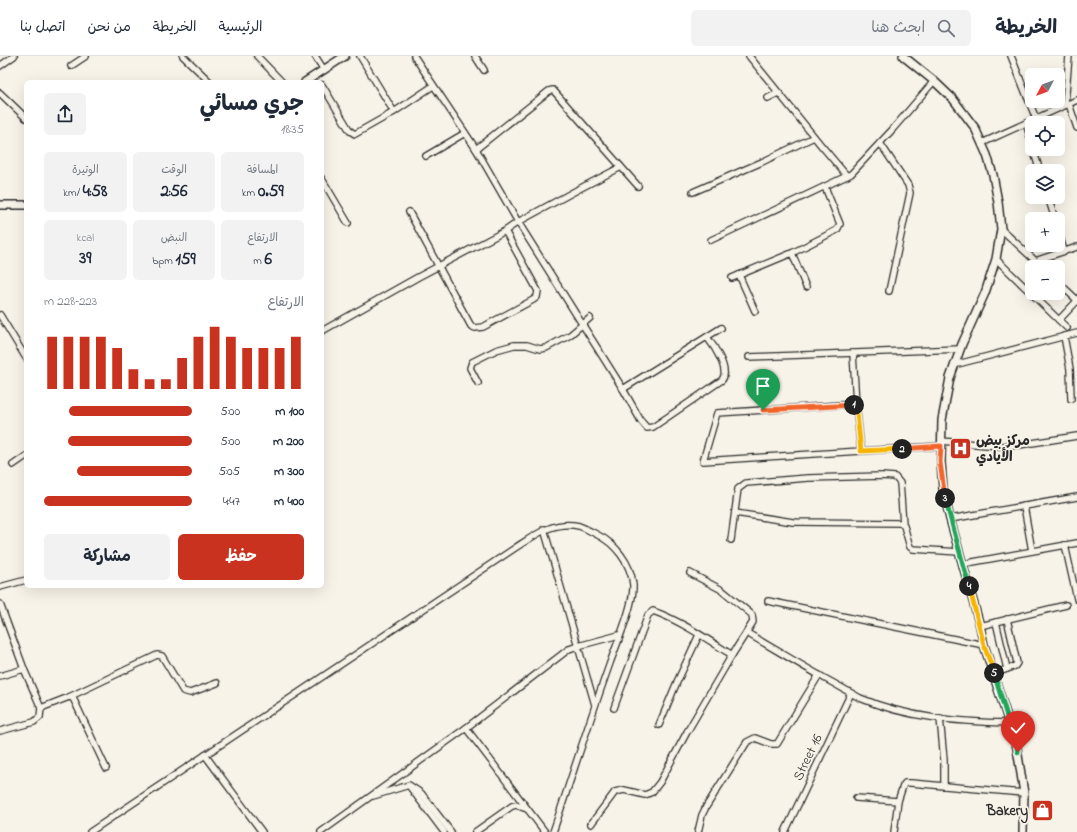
<!DOCTYPE html>
<html lang="ar">
<meta charset="utf-8">
<style>
body{margin:0;font-family:"Indie Flower","Playpen Sans Arabic",sans-serif;background:#f2f2f3;color:#1f2937;direction:rtl;height:100vh;display:flex;flex-direction:column;font-size:15px;white-space:nowrap}
*{box-sizing:border-box;margin:0}
p{font-size:13px;color:#747a83}
.icon{flex:none;width:22px;height:22px;fill:none;stroke:currentColor;stroke-width:2;stroke-linecap:round;stroke-linejoin:round}
.map{position:relative;flex:1;overflow:hidden;direction:ltr}
.details{position:absolute;left:24px;top:24px;width:300px;height:508px;display:flex;flex-direction:column;background:#fff;border-radius:6px;box-shadow:0 4px 16px #0002;direction:rtl}
.details>*{flex:none}
.needle{width:26px;rotate:229deg}
.buttons{position:absolute;left:1025px;top:12px;display:grid;gap:8px}
.buttons a{display:grid;place-items:center;width:40px;height:40px;border-radius:6px;background:#fff;box-shadow:0 4px 16px #0002;font-size:20px}
.pin{position:absolute;display:grid;place-items:center;width:34px;height:34px;color:#fff;margin:-41px -17px;border-radius:50% 50% 50% 0;rotate:-45deg;box-shadow:0 0 4px #0007}
.pin .icon{rotate:45deg}
.km{position:absolute;width:20px;height:20px;margin:-10px;border-radius:50%;background:#222;color:#fff;font-size:11px;line-height:20px;text-align:center}
.round{display:grid;place-items:center;flex:none;width:42px;height:42px;border-radius:6px;background:#f2f2f3}
.head{display:flex;align-items:center;justify-content:space-between;height:68px;padding:0 20px}
h1{font-size:22px;font-weight:700;line-height:30px}
.stats{display:grid;grid-template-columns:repeat(3,1fr);gap:6px;height:68px;padding:4px 20px}
.stats div{display:grid;align-content:center;border-radius:6px;background:#f2f2f3;text-align:center}
.stats b{font-size:17px;font-weight:700}
.stats small{font-size:11px;font-weight:400}
.stats p{font-size:11px}
.chart{height:112px;padding:8px 20px}
.chart p{display:flex;justify-content:space-between}
.chart svg{width:100%;height:72px;margin-top:4px;stroke:#c8321e;stroke-width:6}
.action{display:flex;gap:8px;margin-top:auto;padding:8px 20px}
.action a{flex:1;height:46px;border-radius:6px;background:#c8321e;color:#fff;font-size:16px;font-weight:700;line-height:46px;text-align:center}
.action a+a{background:#f2f2f3;color:#1f2937}
ul{padding:0 20px;list-style:none;font-size:13px}
li{display:grid;grid-template-columns:64px 48px 1fr;align-items:center;height:30px}
li i{height:10px;border-radius:5px;background:#c8321e}
header{display:flex;align-items:center;gap:24px;box-sizing:border-box;height:56px;padding:0 20px;background:#fff;border-bottom:1px solid #e0e1e3}
header strong{font-size:19px}
nav{display:flex;gap:22px;margin-inline-start:auto;font-size:14px}
.search{width:280px;height:36px;background:#f2f2f3;display:flex;align-items:center;gap:10px;box-sizing:border-box;padding:0 14px;border-radius:6px;color:#747a83;font-size:15px}
.map>svg:first-child{display:block}
.lines{fill:none;stroke-linecap:round;stroke-linejoin:round}
.minor-casing{stroke:#2b2b2b;stroke-width:8}
.tertiary-casing{stroke:#2b2b2b;stroke-width:10}
.minor{stroke:#f7f3e8;stroke-width:5.5}
.tertiary{stroke:#f7f3e8;stroke-width:7}
.split-1-casing{stroke:#fff;stroke-width:8}
.split-2-casing{stroke:#fff;stroke-width:8}
.split-3-casing{stroke:#fff;stroke-width:8}
.split-4-casing{stroke:#fff;stroke-width:8}
.split-5-casing{stroke:#fff;stroke-width:8}
.split-6-casing{stroke:#fff;stroke-width:8}
.split-1{stroke:#f0652b;stroke-width:5}
.split-2{stroke:#f5b400;stroke-width:5}
.split-3{stroke:#f0652b;stroke-width:5}
.split-4{stroke:#22a559;stroke-width:5}
.split-5{stroke:#f5b400;stroke-width:5}
.split-6{stroke:#22a559;stroke-width:5}
.labels{text-anchor:middle;stroke-width:3.5;stroke-linejoin:round;paint-order:stroke}
.poi-label{font-size:14px;font-weight:bold;fill:#2b2b2b;stroke:#f7f3e8;text-anchor:start}
.street-label{font-size:14px;fill:#2b2b2b;stroke:#f7f3e8}
</style>
<header>
<strong>الخريطة</strong>
<div class="search"><svg class="icon" aria-label="search" viewBox="0 0 24 24"><circle cx="10" cy="10" r="6"/><path d="M15 15l6 6"/></svg>ابحث هنا</div>
<nav><a>الرئيسية</a><a>الخريطة</a><a>من نحن</a><a>اتصل بنا</a></nav>
</header>
<div class="map">
<svg width="1077" height="776" viewBox="0 0 1077 776">
<rect width="100%" height="100%" fill="#f7f3e8"/>
<filter id="ink" filterUnits="userSpaceOnUse"><feTurbulence type="fractalNoise" baseFrequency=".025" numOctaves="2"/><feDisplacementMap in="SourceGraphic" scale="8" xChannelSelector="R" yChannelSelector="G"/><feConvolveMatrix kernelMatrix="1 2 1 2 8 2 1 2 1" color-interpolation-filters="sRGB"/></filter>
<g filter="url(#ink)">
<g class="lines">
<defs>
<g id="minor">
<path d="M183,0L210,26"/>
<path d="M257,0L282,26"/>
<path d="M315,0L324,14"/>
<path d="M360,0L394,56"/>
<path d="M414,0L476,93L518,166L623,333L641,365L647,372L653,371L722,324C730,314 714,290 707,281"/>
<path d="M475,0L484,14"/>
<path d="M749,0L820,88L847,120"/>
<path d="M1011,0L1036,63"/>
<path d="M0,10L14,0"/>
<path d="M71,10L86,0"/>
<path d="M322,29L350,75L355,78L394,56L433,30"/>
<path d="M0,37L26,62"/>
<path d="M768,42L778,37"/>
<path d="M1069,48L1077,72"/>
<path d="M1065,49L1069,0"/>
<path d="M1026,67L1032,88"/>
<path d="M880,87L908,129L910,137L889,235"/>
<path d="M982,87L1077,44"/>
<path d="M476,93L549,35L553,34L638,130"/>
<path d="M1033,93L1040,115"/>
<path d="M426,100L465,77"/>
<path d="M322,123L348,167"/>
<path d="M693,136L762,106L814,81"/>
<path d="M1048,141L1055,163"/>
<path d="M409,156L471,270L475,272L483,271L533,244L537,241L538,235L505,175"/>
<path d="M1001,173L1042,211"/>
<path d="M1058,174L1064,195"/>
<path d="M711,184L851,118L892,74L934,25"/>
<path d="M792,197L806,231"/>
<path d="M996,203L1067,272"/>
<path d="M1035,205L1077,191"/>
<path d="M739,219L755,255"/>
<path d="M732,222L792,197L837,174L840,168L825,131"/>
<path d="M1058,226L1077,244"/>
<path d="M0,259L26,302"/>
<path d="M1059,264L1077,245"/>
<path d="M322,275L418,221L505,175L518,166L577,134L621,111"/>
<path d="M1064,280L1070,313L1071,343"/>
<path d="M853,297L856,348"/>
<path d="M749,301L960,293"/>
<path d="M954,309L1077,277"/>
<path d="M478,327L470,312L472,306L496,294L514,289H527L540,293L546,292L570,279L590,262"/>
<path d="M623,333L721,272"/>
<path d="M941,385L999,390L1019,389L1077,380"/>
<path d="M861,395L856,348L717,357L703,405L941,390"/>
<path d="M13,409L26,400"/>
<path d="M1024,450L1032,495"/>
<path d="M735,457L793,466L901,467L904,470L910,491L913,493L959,496"/>
<path d="M950,463L1077,441"/>
<path d="M544,473L595,649"/>
<path d="M731,484L738,433L746,427L808,422L882,420L895,421L900,427L903,468"/>
<path d="M1065,489L1077,543"/>
<path d="M962,508L1077,487"/>
<path d="M0,531L26,524"/>
<path d="M768,545L984,589"/>
<path d="M0,548L24,613L41,652L40,661L34,666L0,675"/>
<path d="M996,566L1007,613"/>
<path d="M980,570L1066,549"/>
<path d="M747,577C773,592 799,608 826,623C837,629 849,636 860,642C907,662 959,666 1009,667"/>
<path d="M994,618L1015,610L1017,607L1007,563"/>
<path d="M0,620L24,613"/>
<path d="M69,641L157,599L162,600L183,635L190,637L217,627"/>
<path d="M41,652L69,641L73,642L106,712"/>
<path d="M614,652L648,559L653,555C681,565 707,583 732,599"/>
<path d="M940,662L944,704V730"/>
<path d="M659,669L677,626L699,579"/>
<path d="M466,672L545,776"/>
<path d="M205,699L262,776"/>
<path d="M410,731L444,776"/>
<path d="M373,740L409,729L421,737L451,776"/>
<path d="M856,742L898,745L903,730L905,727H911L1024,737"/>
<path d="M591,768L615,736L624,734L645,739L652,736L660,726L687,676L732,599L753,566L752,559L750,557L722,534L690,517"/>
<path d="M90,776L515,492C535,479 554,464 579,470C585,472 590,475 596,478C615,487 631,507 633,529C634,549 617,587 610,607C590,663 572,720 553,776"/>
<path d="M321,776L466,672L569,593L578,590L619,579"/>
<path d="M475,776L512,750L516,749L527,753"/>
<path d="M698,776L702,759L706,751L747,686L755,682L771,688H777L819,619"/>
<path d="M785,776L851,637"/>
<path d="M894,776L898,745"/>
</g>
<g id="tertiary">
<path d="M903,0L934,25L953,43L975,72L987,99L993,119L998,146L1001,173L996,203L985,237L962,288L950,322L942,364L941,406L943,433L950,463L980,570L984,589L1009,667L1015,680L1024,737L1023,776"/>
<path d="M305,26L345,0"/>
<path d="M0,149H26"/>
</g>
</defs>
<use href="#minor" class="minor-casing"/>
<use href="#tertiary" class="tertiary-casing"/>
<use href="#minor" class="minor"/>
<use href="#tertiary" class="tertiary"/>
</g>
</g>
<g class="lines" filter="url(#ink)">
<defs>
<path id="split-1" d="M763,354L854,349"/>
<path id="split-2" d="M854,349L856,348L861,395L902,393"/>
<path id="split-3" d="M902,393L941,390L940,406L945,442"/>
<path id="split-4" d="M945,442L969,530"/>
<path id="split-5" d="M969,530L984,589L994,617"/>
<path id="split-6" d="M994,617L1009,667L1015,680L1018,696"/>
</defs>
<use href="#split-1" class="split-1-casing"/>
<use href="#split-2" class="split-2-casing"/>
<use href="#split-3" class="split-3-casing"/>
<use href="#split-4" class="split-4-casing"/>
<use href="#split-5" class="split-5-casing"/>
<use href="#split-6" class="split-6-casing"/>
<use href="#split-1" class="split-1"/>
<use href="#split-2" class="split-2"/>
<use href="#split-3" class="split-3"/>
<use href="#split-4" class="split-4"/>
<use href="#split-5" class="split-5"/>
<use href="#split-6" class="split-6"/>
</g>
<defs>
<symbol id="hospital-square" viewBox="-11 -11 22 22"><rect x="-9" y="-9" width="18" height="18" rx="4" fill="#c8321e" stroke="#f7f3e8"/><path d="M-5-5h3v3.5h4V-5h3V5h-3V1.5h-4V5h-3Z" fill="#fff"/></symbol>
<symbol id="shop-square" viewBox="-11 -11 22 22"><rect x="-9" y="-9" width="18" height="18" rx="4" fill="#c8321e" stroke="#f7f3e8"/><path d="M-5-2.5h2.3a2.7 3.5 0 0 1 5.4 0H5L5.5 6h-11ZM-1.5-2.5h3a1.5 2.3 0 0 0-3 0Z" fill="#fff"/></symbol>
</defs>
<g fill-rule="evenodd">
<use href="#hospital-square" x="948" y="380" width="25" height="25"/>
<use href="#shop-square" x="1030" y="742" width="25" height="25"/>
</g>
<g class="labels">
<g class="poi-label">
<text x="976" y="389">مركز بيض<tspan x="976" dy="16">الأيادي</tspan></text>
<text x="1028" y="759" text-anchor="end">Bakery</text>
</g>
<g class="street-label">
<text transform="translate(807 701) rotate(-64)" y="5">Street 16</text>
</g>
</g>
</svg>
<div class="buttons">
<a><svg class="needle" viewBox="-14 -14 28 28"><path d="M0-13l5 13h-10z" fill="#e53935"/><path d="M0 13l5-13h-10z" fill="#747a83"/></svg></a>
<a><svg class="icon" aria-label="locate" viewBox="0 0 24 24"><circle cx="12" cy="12" r="6"/><path d="M12 2v4M12 18v4M2 12h4M18 12h4"/></svg></a>
<a><svg class="icon" aria-label="layers" viewBox="0 0 24 24"><path d="M12 4l9 5-9 5-9-5zM3 14l9 5 9-5"/></svg></a>
<a>+</a>
<a>−</a>
</div>
<div class="pin" style="left:763px;top:354px;background:#1e9e55"><svg class="icon" aria-label="arrive" viewBox="0 0 24 24"><path d="M6 21V4h12l-3 4 3 4H6"/></svg></div>
<div class="pin" style="left:1018px;top:696px;background:#d93025"><svg class="icon" aria-label="check" viewBox="0 0 24 24"><path d="M5 12l5 5 9-10"/></svg></div>
<b class="km" style="left:854px;top:349px">1</b>
<b class="km" style="left:902px;top:393px">2</b>
<b class="km" style="left:945px;top:442px">3</b>
<b class="km" style="left:969px;top:530px">4</b>
<b class="km" style="left:994px;top:617px">5</b>
<section class="details">
<div class="head"><div><h1>جري مسائي</h1><p>18:35</p></div><a class="round"><svg class="icon" aria-label="share" viewBox="0 0 24 24"><path d="M12 15V3M7 8l5-5 5 5M5 13v7h14v-7"/></svg></a></div>
<div class="stats">
<div><p>المسافة</p><b>0.59<small> km</small></b></div>
<div><p>الوقت</p><b>2:56</b></div>
<div><p>الوتيرة</p><b>4:58<small> /km</small></b></div>
</div>
<div class="stats">
<div><p>الارتفاع</p><b>6<small> m</small></b></div>
<div><p>النبض</p><b>159<small> bpm</small></b></div>
<div><p>kcal</p><b>39</b></div>
</div>
<div class="chart"><p><span>الارتفاع</span>223–228 m</p>
<svg viewBox="0 0 160 44" preserveAspectRatio="none"><path d="M5 44V12M15 44V12M25 44V12M35 44V12M45 44V19M55 44V32M65 44V38M75 44V38M85 44V25M95 44V12M105 44V6M115 44V12M125 44V19M135 44V19M145 44V19M155 44V12"/></svg>
</div>
<ul>
<li><b>100 m</b>5:00<i style="width:83%"></i></li>
<li><b>200 m</b>5:00<i style="width:84%"></i></li>
<li><b>300 m</b>5:05<i style="width:78%"></i></li>
<li><b>400 m</b>4:47<i style="width:100%"></i></li>
</ul>
<div class="action"><a>حفظ</a><a>مشاركة</a></div>
</section>
</div>
